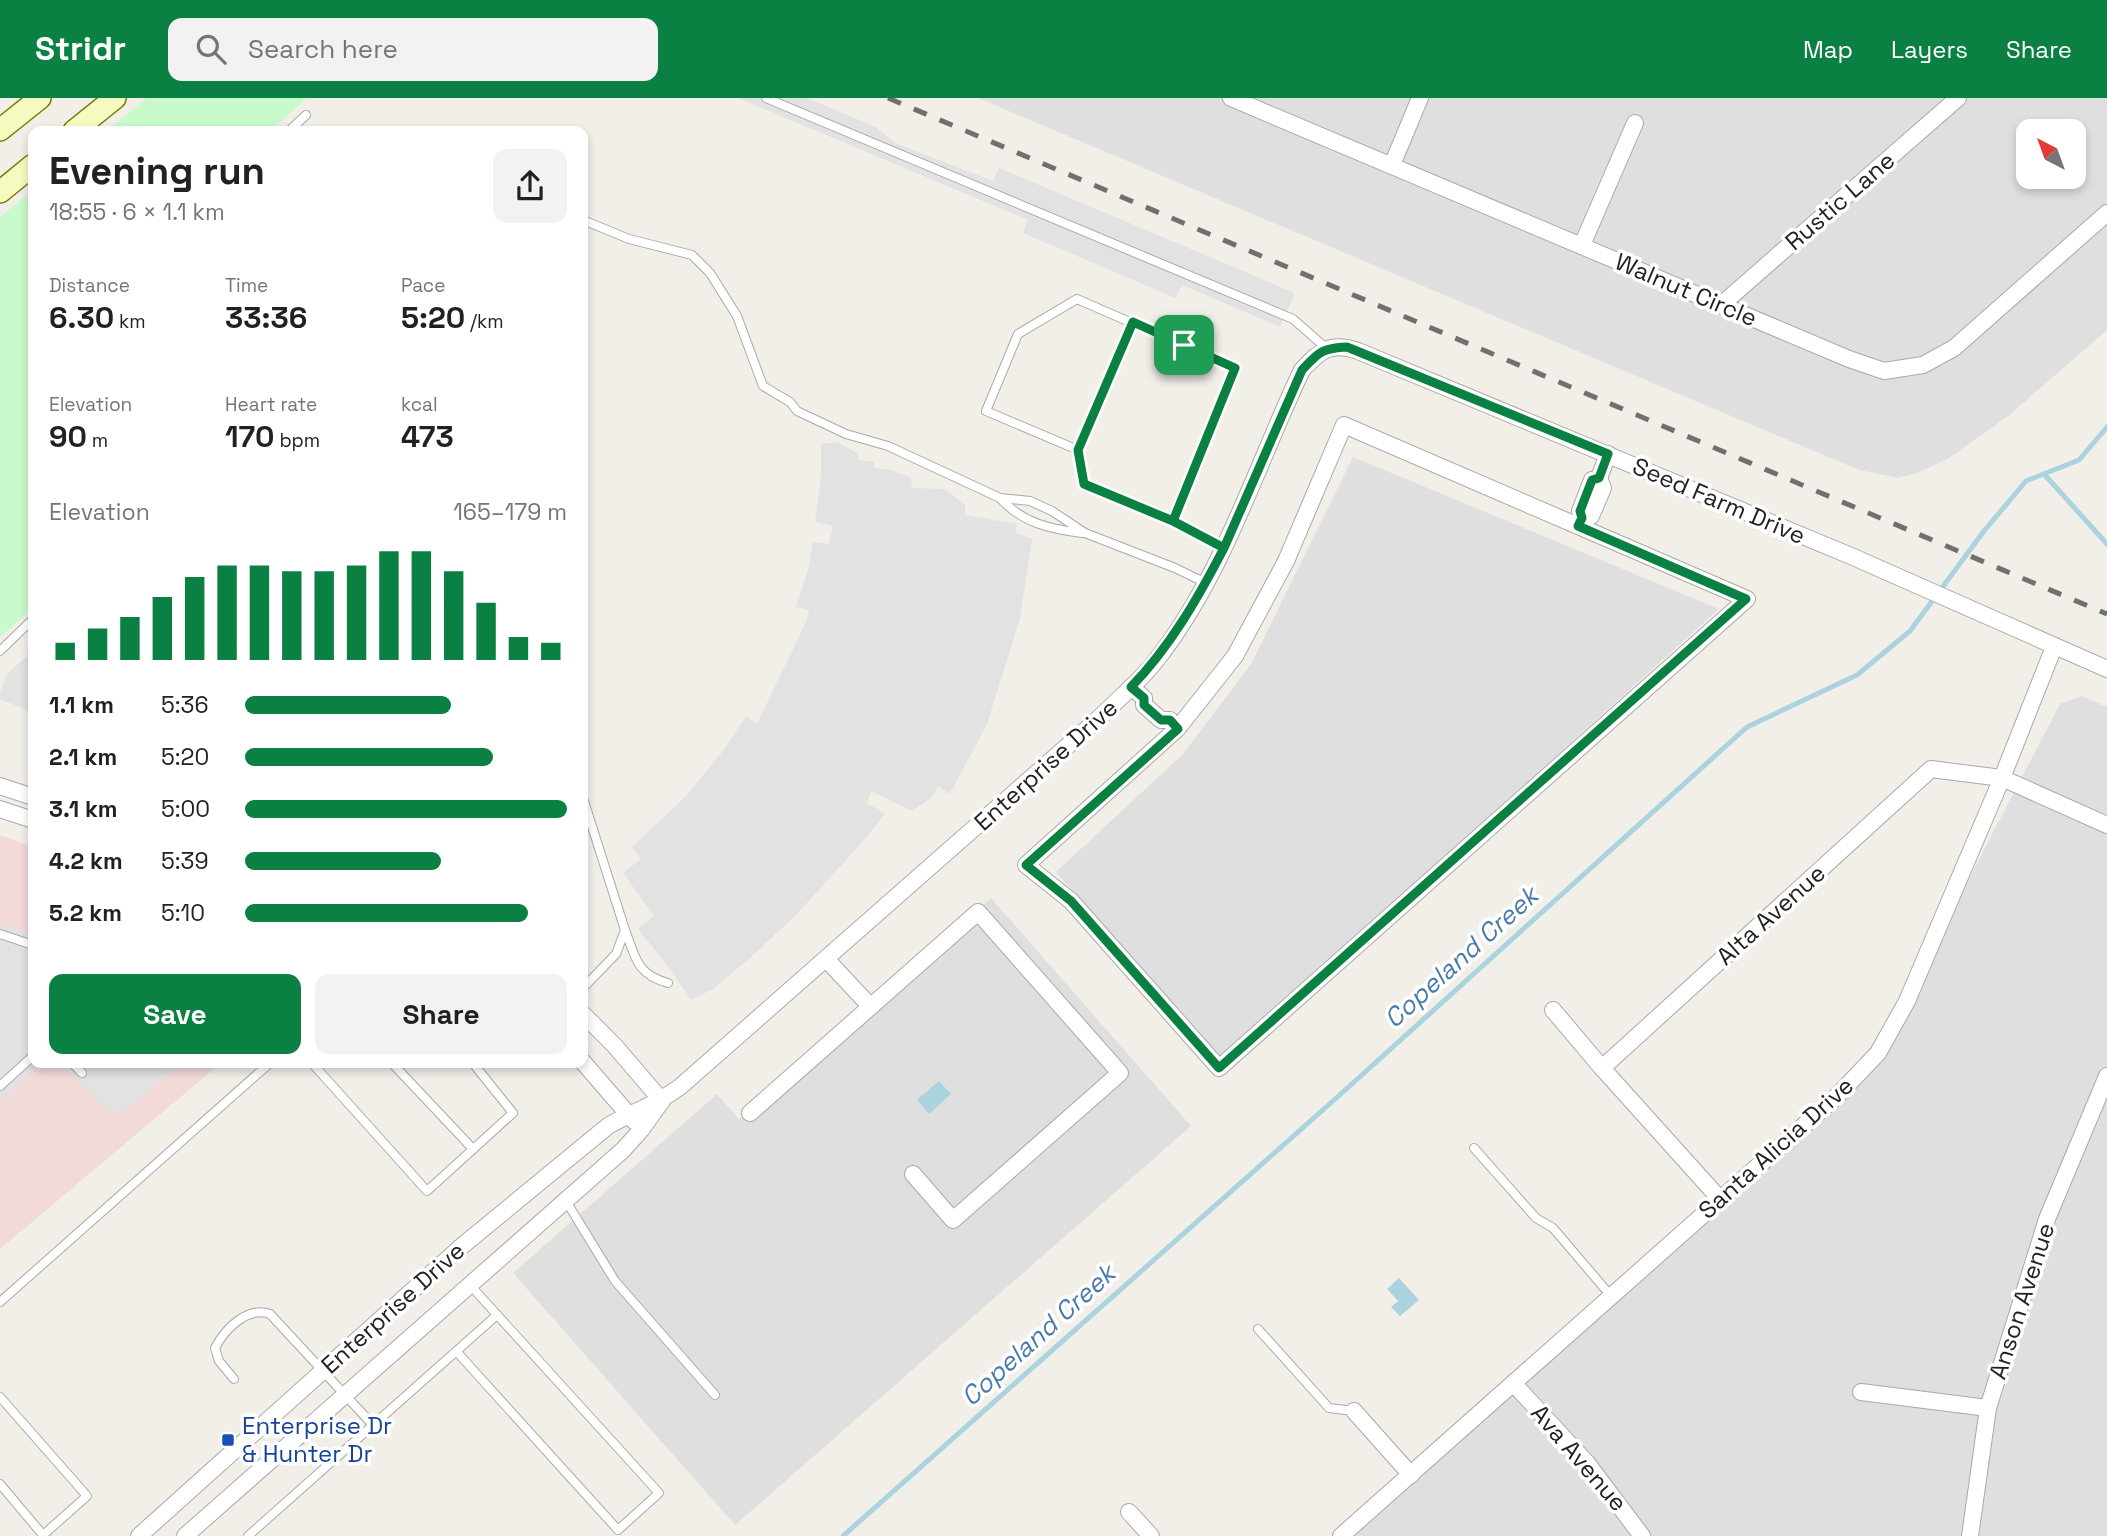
<!DOCTYPE html>
<meta charset="utf-8">
<style>
body{margin:0;font-family:"Space Grotesk",sans-serif;background:#f2f2f2;color:#202124;height:100vh;display:flex;flex-direction:column;font-size:26px;white-space:nowrap}
*{box-sizing:border-box;margin:0}
p{font-size:23px;color:#757577}
.icon{flex:none;width:38px;height:38px;fill:none;stroke:currentColor;stroke-width:2;stroke-linecap:round;stroke-linejoin:round}
.map{position:relative;flex:1;overflow:hidden}
.side{position:absolute;left:28px;top:28px;width:560px;height:942px;display:flex;flex-direction:column;background:#fff;border-radius:14px;box-shadow:0 4px 10px #0003}
.side>*{flex:none}
.needle{width:46px;rotate:319deg}
.tools{position:absolute;left:2016px;top:21px;display:grid;gap:14px}
.tools a{display:grid;place-items:center;width:70px;height:70px;border-radius:14px;background:#fff;box-shadow:0 4px 10px #0003;font-size:35px}
.pin{position:absolute;display:grid;place-items:center;width:60px;height:60px;color:#fff;margin:-30px;border-radius:14px;box-shadow:0 4px 10px #0006}
.round{display:grid;place-items:center;flex:none;width:74px;height:74px;border-radius:14px;background:#f2f2f2}
.headline{display:flex;align-items:center;justify-content:space-between;height:119px;padding:0 21px}
h1{font-size:38px;font-weight:800;line-height:52px}
.figures{display:grid;grid-template-columns:repeat(3,1fr);gap:10px;height:119px;padding:7px 21px}
.figures div{display:grid;align-content:center}
.figures b{font-size:30px;font-weight:800}
.figures small{font-size:19px;font-weight:400}
.figures p{font-size:19px}
.chart{height:196px;padding:14px 21px}
.chart p{display:flex;justify-content:space-between}
.chart svg{width:100%;height:126px;margin-top:7px;stroke:#0b8043;stroke-width:6}
.button{display:flex;gap:14px;margin-top:auto;padding:14px 21px}
.button a{flex:1;height:80px;border-radius:14px;background:#0b8043;color:#fff;font-size:28px;font-weight:800;line-height:80px;text-align:center}
.button a+a{background:#f2f2f2;color:#202124}
ul{padding:0 21px;list-style:none;font-size:23px}
li{display:grid;grid-template-columns:112px 84px 1fr;align-items:center;height:52px}
li i{height:18px;border-radius:9px;background:#0b8043}
header{display:flex;align-items:center;gap:42px;box-sizing:border-box;height:98px;padding:0 35px;background:#0b8043;color:#fff}
header strong{font-size:33px}
nav{display:flex;gap:38px;margin-inline-start:auto;font-size:24px}
.search{width:490px;height:63px;background:#f2f2f2;display:flex;align-items:center;gap:18px;box-sizing:border-box;padding:0 24px;border-radius:14px;color:#757577;font-size:26px}
.map>svg:first-child{display:block}
.residential{fill:#e0dfdf;fill-rule:evenodd}
.commercial{fill:#f2dad9}
.park{fill:#c8facc}
.parking{fill:#e2e2e2}
.water{fill:#aad3df}
.lines{fill:none;stroke-linecap:round;stroke-linejoin:round}
.stream{stroke:#aad3df;stroke-width:5}
.service-casing{stroke:#a9a9a9;stroke-width:10}
.minor-casing{stroke:#a9a9a9;stroke-width:18}
.secondary-casing{stroke:#707d05;stroke-width:24}
.service{stroke:#fff;stroke-width:8}
.minor{stroke:#fff;stroke-width:16}
.secondary{stroke:#f7fabf;stroke-width:21}
.rail{stroke:#707070;stroke-width:5;stroke-dasharray:14 14;stroke-linecap:butt}
.route-casing{stroke:#fff;stroke-width:14}
.route{stroke:#0b8043;stroke-width:9}
.transit-dot{fill:#1a4fb4;stroke:#fff;stroke-width:2.5}
.labels{text-anchor:middle;stroke-width:7;stroke-linejoin:round;paint-order:stroke}
.street-label{font-size:24px;fill:#222;stroke:#fff}
.transit-label{font-size:24px;fill:#164399;stroke:#fff;text-anchor:start}
.water-label{font-size:26px;font-style:italic;fill:#4a7aab;stroke:#fff}
</style>
<header>
<strong>Stridr</strong>
<div class="search"><svg class="icon" aria-label="search" viewBox="0 0 24 24"><circle cx="10" cy="10" r="6"/><path d="M15 15l6 6"/></svg>Search here</div>
<nav><a>Map</a><a>Layers</a><a>Share</a></nav>
</header>
<div class="map">
<svg width="2107" height="1438" viewBox="0 0 2107 1438">
<rect width="100%" height="100%" fill="#f2efe9"/>
<g class="residential">
<path d="M978,0H2107V232L2007,319L1949,360L1917,375L1898,380L1859,372ZM2028,33H2074V79H2028Z"/>
<path d="M1353,359L1719,511L1220,961L1056,774L1183,656L1251,566Z"/>
<path d="M2082,598L2107,609V1438H1341L1878,955L2060,606Z"/>
<path d="M991,800L1191,1028L735,1427L513,1175L717,996L739,1021Z"/>
</g>
<path class="commercial" d="M0,737L33,749V964H222L0,1151Z"/>
<g class="park">
<path d="M147,0H307L271,33H106Z"/>
<path d="M33,92V509L0,539V119Z"/>
</g>
<g class="parking">
<path d="M738,0H807L876,29L895,45L993,83L999,70L1295,195L1280,229L1182,187L1175,200L1023,135L1028,122Z"/>
<path d="M837,344L857,355L859,362L874,364V370L891,372L911,380L912,390L944,391L965,406V417L1017,426L1016,435L1032,441L1020,520L987,626L950,696L938,688L931,700L912,713L871,693L867,705L885,716L865,741L797,816L750,860L713,891L691,902L671,872L638,831L654,818L623,775L641,761L632,749L686,698L723,653L746,618L757,626L807,522L809,512L796,509L808,472L813,444L829,446L833,428L815,424L821,379V346Z"/>
<path d="M33,553V615L0,601V594L8,575Z"/>
<path d="M0,826L33,838V964H44L0,1003Z"/>
<path d="M60,964H184L124,1013H108Z"/>
</g>
<g class="water">
<path d="M939,983L951,996L929,1016L917,1002Z"/>
<path d="M1399,1180L1419,1202L1400,1218L1391,1209L1398,1203L1387,1191Z"/>
</g>
<g class="lines">
<g class="stream">
<path d="M2044,376L2107,446"/>
<path d="M843,1438L1343,994L1747,629L1857,577L1910,533L1984,433L2026,383L2079,362L2107,329"/>
</g>
<defs>
<g id="service">
<path d="M766,0L1293,221L1326,250"/>
<path d="M289,33L306,17"/>
<path d="M583,122L629,141L692,157L710,175L737,218L763,288L790,304L797,313L846,336L888,348L1000,400L1030,403L1052,413L1085,435L1175,470L1206,485"/>
<path d="M1078,352L1133,224"/>
<path d="M1000,400C1022,425 1050,431 1082,435"/>
<path d="M1173,423L1235,270L1077,201L1018,236L986,313L1078,352L1084,386L1173,423L1224,450"/>
<path d="M0,553L33,521"/>
<path d="M583,700L625,832L616,856L583,890"/>
<path d="M625,832C636,860 636,876 668,885"/>
<path d="M0,836L33,847"/>
<path d="M71,964L82,975"/>
<path d="M311,964L427,1093L513,1015L472,964"/>
<path d="M391,964L473,1051"/>
<path d="M0,988L33,958"/>
<path d="M1474,1050L1536,1120L1553,1130L1611,1198"/>
<path d="M566,1103L615,1183L715,1297"/>
<path d="M0,1204L271,964"/>
<path d="M1258,1231L1329,1310L1354,1313"/>
<path d="M456,1253L618,1432L659,1395L470,1187"/>
<path d="M234,1281L219,1263L215,1250C225,1231 247,1208 270,1216L373,1327"/>
<path d="M0,1299L87,1398L42,1438"/>
<path d="M0,1386L43,1437"/>
<path d="M248,1438L497,1217"/>
</g>
<g id="minor">
<path d="M1231,0L1849,261L1884,273L1923,267L1954,250L2107,115"/>
<path d="M1392,67L1420,0"/>
<path d="M1582,147L1635,25"/>
<path d="M1721,207L1958,0"/>
<path d="M1582,420L1580,413L1592,382L1599,380L1608,356"/>
<path d="M1578,428L1747,501L1219,970L1071,803L1026,767L1178,630L1235,558L1286,463L1344,327L1578,428L1582,420L1591,418L1603,390L1599,380"/>
<path d="M1131,589L1144,600V607L1161,622H1170"/>
<path d="M0,688L33,699"/>
<path d="M0,711L33,722"/>
<path d="M827,862L871,909"/>
<path d="M1553,912L1602,970"/>
<path d="M583,916L614,947L662,1003"/>
<path d="M583,964L634,1023"/>
<path d="M750,1015L978,814L1120,975L953,1122L913,1076"/>
<path d="M1719,1100L1602,970L1931,671L2002,680L2107,727"/>
<path d="M1513,1285L1587,1365L1642,1438"/>
<path d="M1861,1294L1988,1310"/>
<path d="M1354,1313L1411,1377"/>
<path d="M1129,1414L1151,1438"/>
<path d="M139,1438L462,1148L608,1028C632,1014 658,1006 681,988L1097,622C1116,603 1138,585 1154,565C1223,479 1255,370 1302,272C1320,253 1330,243 1358,253L1851,458L2107,571"/>
<path d="M185,1438L623,1052L641,1032L661,1004"/>
<path d="M1341,1438L1837,998L1878,955L1907,903L2002,680L2054,549"/>
<path d="M1970,1438L1988,1310L2047,1121L2107,978"/>
</g>
<g id="secondary">
<path d="M0,32L40,0"/>
<path d="M74,33L115,0"/>
<path d="M0,94L33,67"/>
</g>
</defs>
<use href="#service" class="service-casing"/>
<use href="#minor" class="minor-casing"/>
<use href="#secondary" class="secondary-casing"/>
<use href="#service" class="service"/>
<use href="#minor" class="minor"/>
<use href="#secondary" class="secondary"/>
<path class="rail" d="M888,0L2107,516"/>
</g>
<g class="lines">
<defs>
<path id="route" d="M1184,247L1235,270L1173,423L1224,450C1198,500 1170,549 1131,589L1144,600V607L1161,622H1170L1178,631L1026,767L1071,803L1219,970L1746,501L1578,428L1582,420L1580,413L1592,382L1599,380L1608,356L1347,249C1322,250 1319,254 1302,272L1224,450L1173,423L1084,386L1078,352L1133,224L1184,247"/>
</defs>
<use href="#route" class="route-casing"/>
<use href="#route" class="route"/>
</g>
<rect class="transit-dot" x="221" y="1335" width="14" height="14" rx="3.5"/>
<g class="labels">
<g class="street-label">
<text transform="translate(1840 103) rotate(-41)" y="8">Rustic Lane</text>
<text transform="translate(1686 192) rotate(23)" y="8">Walnut Circle</text>
<text transform="translate(1719 403) rotate(23)" y="8">Seed Farm Drive</text>
<text transform="translate(1046 667) rotate(-42)" y="8">Enterprise Drive</text>
<text transform="translate(1771 817) rotate(-42)" y="8">Alta Avenue</text>
<text transform="translate(1776 1050) rotate(-42)" y="8">Santa Alicia Drive</text>
<text transform="translate(2022 1203) rotate(-72)" y="8">Anson Avenue</text>
<text transform="translate(393 1210) rotate(-42)" y="8">Enterprise Drive</text>
<text transform="translate(1579 1360) rotate(49)" y="8">Ava Avenue</text>
</g>
<g class="transit-label">
<text x="242" y="1336">Enterprise Dr<tspan x="242" dy="28">&amp; Hunter Dr</tspan></text>
</g>
<g class="water-label">
<text transform="translate(1461 859) rotate(-42)" y="9">Copeland Creek</text>
<text transform="translate(1038 1237) rotate(-42)" y="9">Copeland Creek</text>
</g>
</g>
</svg>
<div class="tools">
<a><svg class="needle" viewBox="-14 -14 28 28"><path d="M0-13l5 13h-10z" fill="#e53935"/><path d="M0 13l5-13h-10z" fill="#757577"/></svg></a>
</div>
<div class="pin" style="left:1184px;top:247px;background:#1e9e55"><svg class="icon" aria-label="arrive" viewBox="0 0 24 24"><path d="M6 21V4h12l-3 4 3 4H6"/></svg></div>
<section class="side">
<div class="headline"><div><h1>Evening run</h1><p>18:55 · 6 × 1.1 km</p></div><a class="round"><svg class="icon" aria-label="share" viewBox="0 0 24 24"><path d="M12 15V3M7 8l5-5 5 5M5 13v7h14v-7"/></svg></a></div>
<div class="figures">
<div><p>Distance</p><b>6.30<small> km</small></b></div>
<div><p>Time</p><b>33:36</b></div>
<div><p>Pace</p><b>5:20<small> /km</small></b></div>
</div>
<div class="figures">
<div><p>Elevation</p><b>90<small> m</small></b></div>
<div><p>Heart rate</p><b>170<small> bpm</small></b></div>
<div><p>kcal</p><b>473</b></div>
</div>
<div class="chart"><p><span>Elevation</span>165–179 m</p>
<svg viewBox="0 0 160 44" preserveAspectRatio="none"><path d="M5 44V38M15 44V33M25 44V29M35 44V22M45 44V15M55 44V11M65 44V11M75 44V13M85 44V13M95 44V11M105 44V6M115 44V6M125 44V13M135 44V24M145 44V36M155 44V38"/></svg>
</div>
<ul>
<li><b>1.1 km</b>5:36<i style="width:64%"></i></li>
<li><b>2.1 km</b>5:20<i style="width:77%"></i></li>
<li><b>3.1 km</b>5:00<i style="width:100%"></i></li>
<li><b>4.2 km</b>5:39<i style="width:61%"></i></li>
<li><b>5.2 km</b>5:10<i style="width:88%"></i></li>
</ul>
<div class="button"><a>Save</a><a>Share</a></div>
</section>
</div>
